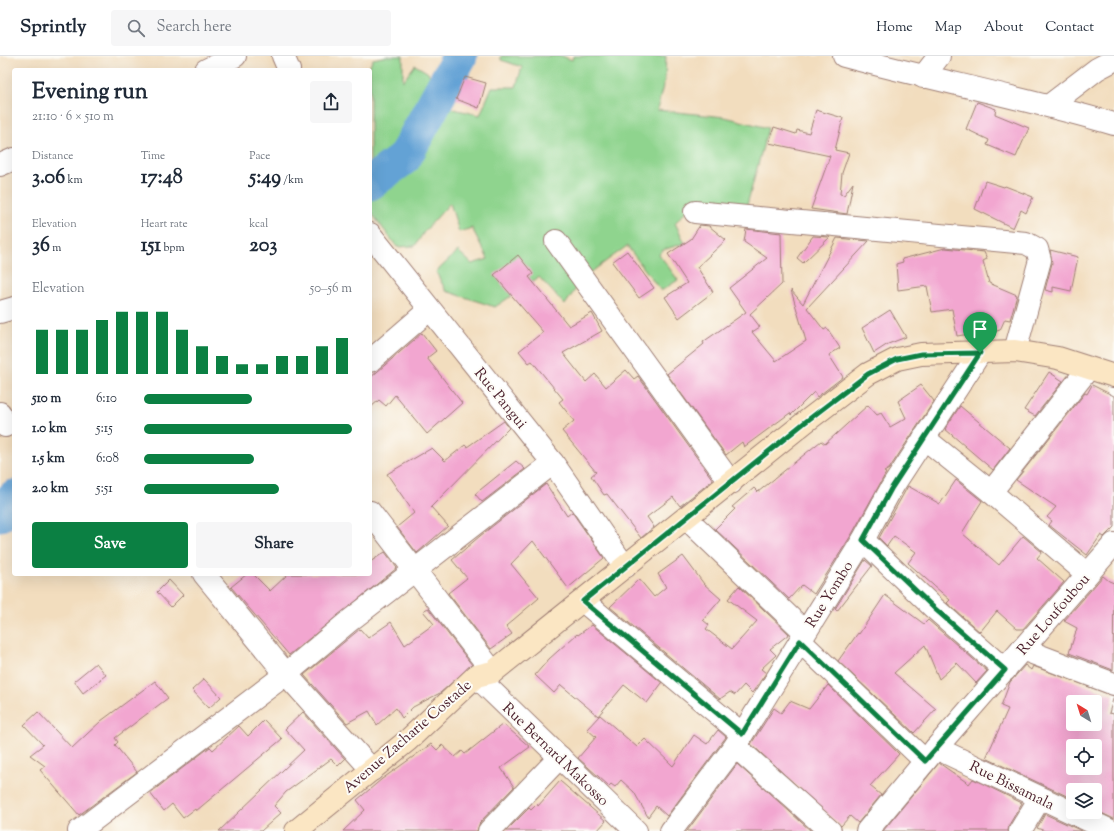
<!DOCTYPE html>
<meta charset="utf-8">
<style>
body{margin:0;font-family:"Sorts Mill Goudy",serif;background:#f6f6f7;color:#1f2937;height:100vh;display:flex;flex-direction:column;font-size:15px;white-space:nowrap}
*{box-sizing:border-box;margin:0}
p{font-size:13px;color:#747a83}
.icon{flex:none;width:22px;height:22px;fill:none;stroke:currentColor;stroke-width:2;stroke-linecap:round;stroke-linejoin:round}
.map{position:relative;flex:1;overflow:hidden}
.details{position:absolute;left:12px;top:12px;width:360px;height:508px;display:flex;flex-direction:column;background:#fff;border-radius:4px;box-shadow:0 4px 16px #0002}
.details>*{flex:none}
.needle{width:26px;rotate:322deg}
.buttons{position:absolute;left:1066px;top:639px;display:grid;gap:8px}
.buttons a{display:grid;place-items:center;width:36px;height:36px;border-radius:4px;background:#fff;box-shadow:0 4px 16px #0002;font-size:20px}
.pin{position:absolute;display:grid;place-items:center;width:34px;height:34px;color:#fff;margin:-41px -17px;border-radius:50% 50% 50% 0;rotate:-45deg;box-shadow:0 0 4px #0007}
.pin .icon{rotate:45deg}
.round{display:grid;place-items:center;flex:none;width:42px;height:42px;border-radius:4px;background:#f6f6f7}
.summary{display:flex;align-items:center;justify-content:space-between;height:68px;padding:0 20px}
h1{font-size:22px;font-weight:800;line-height:30px}
.metrics{display:grid;grid-template-columns:repeat(3,1fr);gap:6px;height:68px;padding:4px 20px}
.metrics div{display:grid;align-content:center}
.metrics b{font-size:20px;font-weight:800}
.metrics small{font-size:11px;font-weight:400}
.metrics p{font-size:11px}
.chart{height:112px;padding:8px 20px}
.chart p{display:flex;justify-content:space-between}
.chart svg{width:100%;height:72px;margin-top:4px;stroke:#0b8043;stroke-width:6}
.action{display:flex;gap:8px;margin-top:auto;padding:8px 20px}
.action a{flex:1;height:46px;border-radius:4px;background:#0b8043;color:#fff;font-size:16px;font-weight:800;line-height:46px;text-align:center}
.action a+a{background:#f6f6f7;color:#1f2937}
ul{padding:0 20px;list-style:none;font-size:13px}
li{display:grid;grid-template-columns:64px 48px 1fr;align-items:center;height:30px}
li i{height:10px;border-radius:5px;background:#0b8043}
header{display:flex;align-items:center;gap:24px;box-sizing:border-box;height:56px;padding:0 20px;background:#fff;border-bottom:1px solid #e0e1e3}
header strong{font-size:19px}
nav{display:flex;gap:22px;margin-inline-start:auto;font-size:14px}
.search{width:280px;height:36px;background:#f6f6f7;display:flex;align-items:center;gap:10px;box-sizing:border-box;padding:0 14px;border-radius:4px;color:#747a83;font-size:15px}
.map>svg:first-child{display:block}
.green{fill:#8fd48e;stroke:#6c7a5c}
.lines{fill:none;stroke-linecap:round;stroke-linejoin:round}
.river{stroke:#64a2d5;stroke-width:35}
.building{fill:#f2a6d0;fill-rule:evenodd}
.street-casing{stroke:#9e7e74;stroke-width:24}
.secondary-casing{stroke:#9e7e74;stroke-width:24}
.street{stroke:#fff;stroke-width:22}
.secondary{stroke:#fbe6c3;stroke-width:22}
.route-casing{stroke:#fff;stroke-width:8}
.route{stroke:#0b8043;stroke-width:5}
.labels{text-anchor:middle;stroke-width:4;stroke-linejoin:round;paint-order:stroke}
.street-label{font-size:15px;fill:#4a1f2b;stroke:#fdfcf7}
</style>
<header>
<strong>Sprintly</strong>
<div class="search"><svg class="icon" aria-label="search" viewBox="0 0 24 24"><circle cx="10" cy="10" r="6"/><path d="M15 15l6 6"/></svg>Search here</div>
<nav><a>Home</a><a>Map</a><a>About</a><a>Contact</a></nav>
</header>
<div class="map">
<svg width="1114" height="775" viewBox="0 0 1114 775">
<rect width="100%" height="100%" fill="#fdfcf7"/>
<filter id="ink" filterUnits="userSpaceOnUse"><feTurbulence type="fractalNoise" baseFrequency=".025" numOctaves="2"/><feDisplacementMap in="SourceGraphic" scale="8" xChannelSelector="R" yChannelSelector="G"/><feConvolveMatrix kernelMatrix="1 2 1 2 8 2 1 2 1" color-interpolation-filters="sRGB"/></filter>
<filter id="wash" filterUnits="userSpaceOnUse"><feTurbulence type="fractalNoise" baseFrequency=".012" numOctaves="4" result="noise"/><feDisplacementMap in="SourceGraphic" scale="16" xChannelSelector="R" yChannelSelector="G"/><feGaussianBlur stdDeviation="0.9" result="paint"/><feColorMatrix in="noise" values="0 0 0 0 0 0 0 0 0 0 0 0 0 0 0 0 0 1.4 0 .05"/><feComposite in="paint" operator="in"/></filter>
<g filter="url(#wash)">
<rect width="100%" height="100%" fill="#f2ddbe"/>
<path class="green" d="M387,0H403V25L415,9L427,16L443,33L451,19L461,21L449,52L480,59L492,31H516L522,11L501,4V0H562L572,4L573,0H666L665,22L657,54L725,61L768,72L747,149L706,159L689,152L675,167L685,187L663,194L659,198L678,224L661,235L627,190L583,222L565,249L539,221L495,251L446,235L436,216L458,195L472,208L488,203L472,172L459,176L450,147L424,176L415,190L397,191L370,155V14H368L373,3Z"/>
<g class="lines">
<g class="river">
<path d="M370,127L404,102L460,0"/>
<path d="M0,458L14,441"/>
</g>
</g>
<g id="blocks">
<g class="building">
<path d="M465,21L486,27L479,52L456,43Z"/>
<path d="M977,46L996,53L995,58L1029,72L1016,101L987,89L989,84L966,73Z"/>
<path d="M816,54L843,62L835,94L849,97L842,117L840,138L844,139L853,127L847,158L811,153L830,100L769,87L774,71L796,78L797,74L809,77Z"/>
<path d="M985,125L1004,131L1005,130L1033,141L1026,157L1021,154L1013,172L975,153Z"/>
<path d="M700,169L709,170L726,184L697,211L713,236L679,262L665,241L687,227L668,198L691,183Z"/>
<path d="M746,173L781,177L782,228L750,258L760,271L752,276L776,305L806,285L791,234L803,248L837,182L869,185L807,252L824,274L827,272L840,292L829,299L843,321L817,341L814,336L791,359L790,357L744,391L742,386L726,399L667,318L704,288L703,286L746,256L729,232L767,202L744,186Z"/>
<path d="M813,180L830,181L803,207L797,202Z"/>
<path d="M945,192L984,196L987,203L983,205L989,227L1017,239L1010,264L1005,263L1000,274L983,279L982,276L957,280L952,253L932,256L927,230L898,234L896,208L903,206L902,203Z"/>
<path d="M1050,194L1078,201L1071,235L1053,231V236L1045,234L1052,207Z"/>
<path d="M627,195L654,232L639,242L612,206Z"/>
<path d="M518,199L533,218L529,221L569,270L592,257L602,275L563,297L586,326L595,318L606,331L626,314L634,323L638,320L713,424L680,450L673,441L647,461L654,471L641,482L607,438L604,439L591,420L596,416L562,375L574,365L559,346L563,343L532,305L529,307L519,295L543,276L494,219Z"/>
<path d="M890,254L906,281L888,288L874,297L862,272Z"/>
<path d="M422,277L436,295L427,302L462,347L427,378L395,339L386,350L379,344L370,352V322Z"/>
<path d="M1049,316L1063,325L1035,360L1024,354Z"/>
<path d="M921,329L934,345L889,413L884,416L886,417L852,478L814,538L802,529L789,543L715,473L735,453L732,451L754,432L758,436L821,385L825,388L868,349L877,359L881,357L890,371L906,362L898,345Z"/>
<path d="M1092,329L1114,340V471L1104,481L1101,479L1087,499L1049,469L1052,465L1047,461L1056,451L1016,424L1085,337L1087,338Z"/>
<path d="M960,350L1010,392L993,414L945,373Z"/>
<path d="M504,365L509,372L431,451L448,470L417,497L397,471L414,457L387,418L432,392L445,405L465,389L467,391Z"/>
<path d="M516,405L525,413L482,446L475,438Z"/>
<path d="M956,424L982,445L962,477L999,509L1023,480L1042,496L1037,502L1064,526L1023,573H1017L997,555L980,576L947,547L950,544L908,507L916,496L894,480L887,490L879,482L908,430L940,448Z"/>
<path d="M546,428L567,460L572,456L604,502L568,532L533,485L511,508L539,542L506,570L512,578L491,593L448,537L467,522L452,504L480,480Z"/>
<path d="M385,496L397,512L289,599L231,531L247,518H253L270,535L288,518H370V506Z"/>
<path d="M683,500L704,528L721,543L703,564L709,569L706,573L732,593L757,565L728,543L739,530L789,578L770,593L776,599L761,613L766,617L752,637L744,629L735,639L730,636L720,643L610,551L639,523L654,541L666,531L658,518Z"/>
<path d="M865,504L872,510L837,555L835,553Z"/>
<path d="M1103,520L1109,525L1114,527L1113,614L1069,597L1077,572L1064,565Z"/>
<path d="M169,524L183,539L171,551L157,536Z"/>
<path d="M885,539L924,568L928,564L987,615L976,627L957,607L939,623L925,589L894,617L936,653L914,677L838,605L858,577L859,578Z"/>
<path d="M428,552L472,609L440,637L413,651L402,662L396,652L377,669L369,655L347,667L304,619L360,573L368,582L391,566L405,589L434,568L423,555Z"/>
<path d="M592,569L662,627L647,647L624,629L598,660L561,629L554,637L535,619L549,603L577,578L578,579Z"/>
<path d="M96,607L106,619L83,637L74,625Z"/>
<path d="M1025,609L1031,614L1033,610L1114,640L1109,657L1114,658V763L1095,754V734H1073V743L986,702L1008,653L1001,650L1010,626ZM1073,646H1095V668H1073ZM1073,690H1095V712H1073Z"/>
<path d="M204,623L221,641L209,652L192,634Z"/>
<path d="M155,625L168,642L115,682L118,686L115,689L137,716L79,759L40,714L45,710L30,699L43,689L24,669L38,656L72,692L101,665Z"/>
<path d="M828,629L899,698L870,730L881,739L858,767L850,760L841,770L751,688L774,652L781,657L790,645L809,653Z"/>
<path d="M303,656L345,703L338,710L331,703L286,736L274,750L281,757L261,775H219L304,694L285,673Z"/>
<path d="M600,659L637,691L645,683L673,710L694,679L707,688L718,674L726,681L667,760L656,750L648,761L634,736L621,724L615,731L611,728L609,730L578,702L596,681L587,673Z"/>
<path d="M264,664L282,683L196,755L195,753L183,762L172,748L164,755L150,737L210,691L213,694L239,670L248,680Z"/>
<path d="M503,668L530,691L501,712L514,731L480,766L477,775H343L365,754L357,744L382,723L431,688L437,694L442,689L455,701L462,695L465,698Z"/>
<path d="M939,707L969,728L973,723L1022,747L1009,769L1008,775H883Z"/>
<path d="M737,708L811,775H687Z"/>
<path d="M560,725L606,765L597,775H506L529,752L531,754L537,748L538,750Z"/>
<path d="M1045,758L1082,775H1045L1037,772Z"/>
</g>
</g>
</g>
<g filter="url(#ink)">
<use href="#blocks" fill-opacity="0" stroke="#9e7e74" stroke-width="1"/>
<g class="lines">
<defs>
<g id="street">
<path d="M283,0L289,14"/>
<path d="M844,0C933,24 1025,42 1114,68"/>
<path d="M206,14L235,0"/>
<path d="M923,21L939,0"/>
<path d="M1050,49L1097,13L1114,4"/>
<path d="M0,109L14,103"/>
<path d="M695,156L1026,187L1037,193L1040,204L1015,295"/>
<path d="M370,178L553,407L625,511"/>
<path d="M556,185L731,427"/>
<path d="M0,256L14,252"/>
<path d="M370,305L429,254"/>
<path d="M0,357L5,370"/>
<path d="M924,382L991,436L1087,518"/>
<path d="M991,436L1088,313"/>
<path d="M370,456L493,616"/>
<path d="M687,463L805,576"/>
<path d="M863,484L934,552L1005,614"/>
<path d="M204,518L286,618L372,714"/>
<path d="M583,545L742,678"/>
<path d="M800,585L925,705"/>
<path d="M1022,593L1114,628"/>
<path d="M476,620L636,775"/>
<path d="M735,690L830,775"/>
<path d="M936,692L1111,775"/>
<path d="M79,775L286,618L348,566L553,407"/>
<path d="M489,775L560,701"/>
<path d="M671,775L735,690L863,484L891,433L980,297"/>
<path d="M867,775L936,692L1114,488"/>
<path d="M1020,775L1040,742"/>
</g>
<path id="secondary" d="M296,775L407,685L476,620L493,616L804,367L868,318L897,303L921,298L1015,295L1058,302L1114,320"/>
</defs>
<use href="#street" class="street-casing"/>
<use href="#secondary" class="secondary-casing"/>
<use href="#street" class="street"/>
<use href="#secondary" class="secondary"/>
</g>
</g>
<g class="lines" filter="url(#ink)">
<defs>
<path id="route" d="M980,297L891,433L863,484L934,552L1005,614L925,705L800,585L742,678L583,545L804,367L868,318L897,303L921,298Z"/>
</defs>
<use href="#route" class="route-casing"/>
<use href="#route" class="route"/>
</g>
<g class="labels">
<g class="street-label">
<text transform="translate(501 342) rotate(51)" y="5">Rue Pangui</text>
<text transform="translate(829 538) rotate(-58)" y="5">Rue Yombo</text>
<text transform="translate(1053 558) rotate(-49)" y="5">Rue Loufoubou</text>
<text transform="translate(407 680) rotate(-41)" y="5">Avenue Zacharie Costade</text>
<text transform="translate(556 698) rotate(44)" y="5">Rue Bernard Makosso</text>
<text transform="translate(1012 729) rotate(26)" y="5">Rue Bissamala</text>
</g>
</g>
</svg>
<div class="buttons">
<a><svg class="needle" viewBox="-14 -14 28 28"><path d="M0-13l5 13h-10z" fill="#e53935"/><path d="M0 13l5-13h-10z" fill="#747a83"/></svg></a>
<a><svg class="icon" aria-label="locate" viewBox="0 0 24 24"><circle cx="12" cy="12" r="6"/><path d="M12 2v4M12 18v4M2 12h4M18 12h4"/></svg></a>
<a><svg class="icon" aria-label="layers" viewBox="0 0 24 24"><path d="M12 4l9 5-9 5-9-5zM3 14l9 5 9-5"/></svg></a>
</div>
<div class="pin" style="left:980px;top:297px;background:#1e9e55"><svg class="icon" aria-label="arrive" viewBox="0 0 24 24"><path d="M6 21V4h12l-3 4 3 4H6"/></svg></div>
<section class="details">
<div class="summary"><div><h1>Evening run</h1><p>21:10 · 6 × 510 m</p></div><a class="round"><svg class="icon" aria-label="share" viewBox="0 0 24 24"><path d="M12 15V3M7 8l5-5 5 5M5 13v7h14v-7"/></svg></a></div>
<div class="metrics">
<div><p>Distance</p><b>3.06<small> km</small></b></div>
<div><p>Time</p><b>17:48</b></div>
<div><p>Pace</p><b>5:49<small> /km</small></b></div>
</div>
<div class="metrics">
<div><p>Elevation</p><b>36<small> m</small></b></div>
<div><p>Heart rate</p><b>151<small> bpm</small></b></div>
<div><p>kcal</p><b>203</b></div>
</div>
<div class="chart"><p><span>Elevation</span>50–56 m</p>
<svg viewBox="0 0 160 44" preserveAspectRatio="none"><path d="M5 44V17M15 44V17M25 44V17M35 44V11M45 44V6M55 44V6M65 44V6M75 44V17M85 44V27M95 44V33M105 44V38M115 44V38M125 44V33M135 44V33M145 44V27M155 44V22"/></svg>
</div>
<ul>
<li><b>510 m</b>6:10<i style="width:52%"></i></li>
<li><b>1.0 km</b>5:15<i style="width:100%"></i></li>
<li><b>1.5 km</b>6:08<i style="width:53%"></i></li>
<li><b>2.0 km</b>5:51<i style="width:65%"></i></li>
</ul>
<div class="action"><a>Save</a><a>Share</a></div>
</section>
</div>
